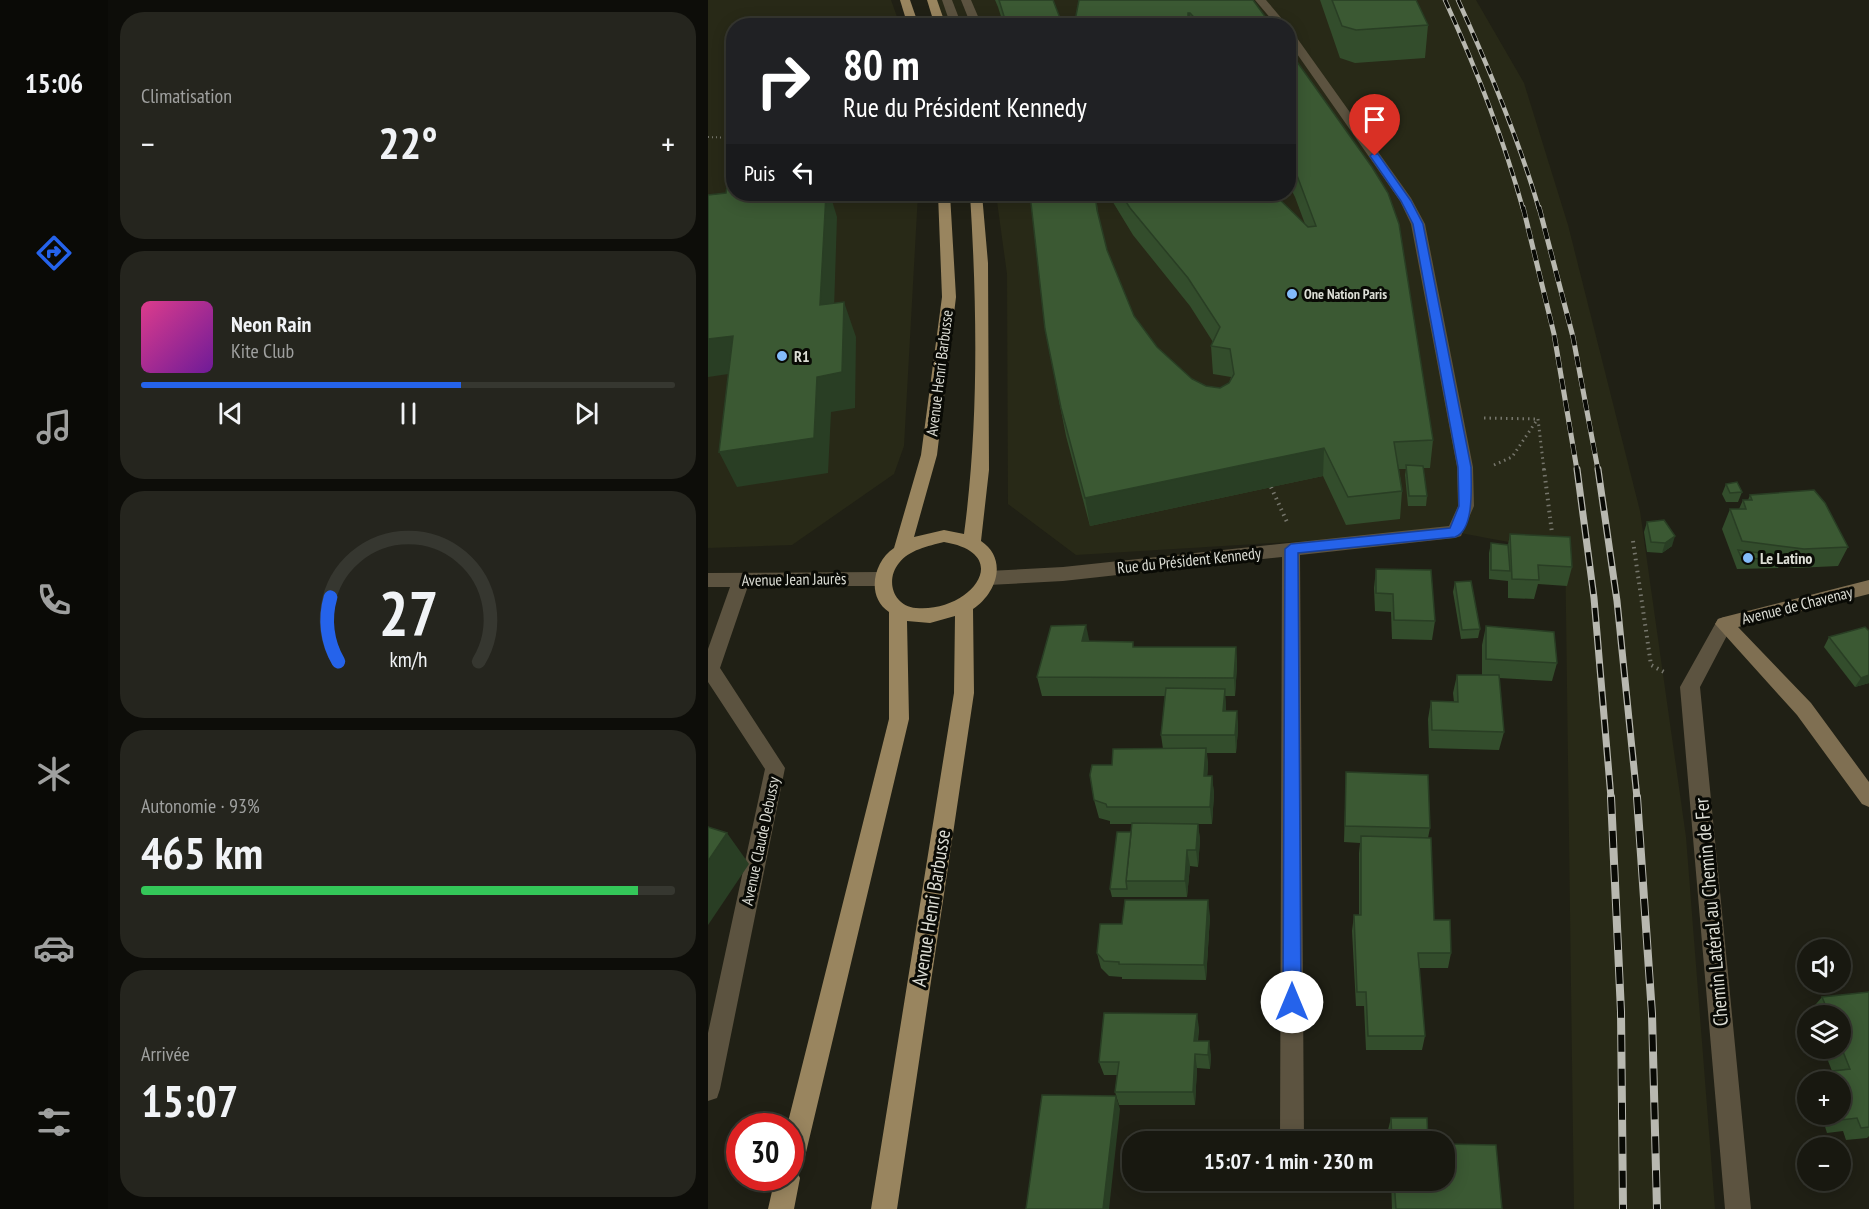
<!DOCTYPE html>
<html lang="fr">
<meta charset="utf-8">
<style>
:root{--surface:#181810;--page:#25251e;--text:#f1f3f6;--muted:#9fa09f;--line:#363730;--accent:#2563eb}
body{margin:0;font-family:"PT Sans Narrow",sans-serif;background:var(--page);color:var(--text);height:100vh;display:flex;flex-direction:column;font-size:22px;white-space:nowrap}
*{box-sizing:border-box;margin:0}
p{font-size:20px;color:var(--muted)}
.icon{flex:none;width:33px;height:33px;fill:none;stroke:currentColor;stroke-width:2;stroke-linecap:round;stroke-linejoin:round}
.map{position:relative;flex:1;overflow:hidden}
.side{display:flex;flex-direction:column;gap:12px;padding:12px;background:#0d0d09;width:600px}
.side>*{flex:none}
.top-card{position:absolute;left:18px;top:18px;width:570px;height:183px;border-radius:24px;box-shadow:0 3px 15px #0003,0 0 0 2px var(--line);background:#202124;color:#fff;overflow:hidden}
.fabs{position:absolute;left:1089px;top:939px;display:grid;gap:12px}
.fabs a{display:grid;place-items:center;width:54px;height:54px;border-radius:50%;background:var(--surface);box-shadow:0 3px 15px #0003,0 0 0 2px var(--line);font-size:30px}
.speed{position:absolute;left:18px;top:1113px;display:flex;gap:12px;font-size:30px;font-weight:700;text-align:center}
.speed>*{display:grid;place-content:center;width:78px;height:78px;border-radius:50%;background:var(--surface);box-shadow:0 3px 15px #0003,0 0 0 2px var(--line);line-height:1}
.speed .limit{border:9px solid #d22;background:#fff;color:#111}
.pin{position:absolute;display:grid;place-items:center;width:51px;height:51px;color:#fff;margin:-62px -26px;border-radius:50% 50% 50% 0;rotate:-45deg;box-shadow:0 0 6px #0007}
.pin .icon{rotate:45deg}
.me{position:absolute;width:66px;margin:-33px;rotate:0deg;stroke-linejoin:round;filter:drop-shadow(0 0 4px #0008)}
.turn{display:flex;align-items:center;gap:21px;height:126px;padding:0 18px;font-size:27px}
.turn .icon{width:78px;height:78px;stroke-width:2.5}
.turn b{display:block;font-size:42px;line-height:51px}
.then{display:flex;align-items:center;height:57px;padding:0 18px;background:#0003;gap:12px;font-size:22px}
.big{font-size:45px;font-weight:600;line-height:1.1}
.side .widget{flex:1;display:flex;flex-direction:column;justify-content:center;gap:9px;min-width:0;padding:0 21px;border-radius:24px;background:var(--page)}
.side .dial{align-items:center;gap:0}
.dial svg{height:156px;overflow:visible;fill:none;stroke:var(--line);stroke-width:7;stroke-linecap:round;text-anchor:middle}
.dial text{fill:var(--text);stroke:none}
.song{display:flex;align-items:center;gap:18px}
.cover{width:72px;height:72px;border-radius:9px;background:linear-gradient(135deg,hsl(330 70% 55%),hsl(280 70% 35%))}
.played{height:6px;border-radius:3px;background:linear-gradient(90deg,var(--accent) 60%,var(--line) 60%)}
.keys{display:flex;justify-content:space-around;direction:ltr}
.heat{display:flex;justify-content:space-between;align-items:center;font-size:33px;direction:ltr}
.charge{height:9px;border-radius:4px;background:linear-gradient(90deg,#34c759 93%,var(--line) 0)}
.trip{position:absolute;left:414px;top:1131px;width:333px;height:60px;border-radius:24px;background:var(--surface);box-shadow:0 3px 15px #0003,0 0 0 2px var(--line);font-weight:600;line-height:60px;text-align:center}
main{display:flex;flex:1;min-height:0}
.tab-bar{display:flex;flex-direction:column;width:108px;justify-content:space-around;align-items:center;background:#0a0a06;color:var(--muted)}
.tab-bar .icon{width:42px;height:42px}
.tab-bar .on{color:var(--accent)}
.tab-bar b{font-size:27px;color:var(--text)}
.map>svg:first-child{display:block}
.built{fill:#282917}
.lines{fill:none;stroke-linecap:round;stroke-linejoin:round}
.path-far2{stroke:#76766c;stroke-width:2;stroke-dasharray:1 3;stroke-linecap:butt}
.path-far1{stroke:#76766c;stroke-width:3;stroke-dasharray:1.5 4;stroke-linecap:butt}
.path{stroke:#76766c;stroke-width:4;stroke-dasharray:1.5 4.5;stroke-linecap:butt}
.lane{fill:#5c5340;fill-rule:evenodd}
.street{fill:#5c5340;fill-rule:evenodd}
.secondary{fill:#7f6f52;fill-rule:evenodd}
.primary{fill:#99855f;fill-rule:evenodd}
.rail-far3-casing{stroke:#b8b8b0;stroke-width:4.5}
.rail-far2-casing{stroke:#b8b8b0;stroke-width:5}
.rail-far1-casing{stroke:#b8b8b0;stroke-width:7}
.rail-casing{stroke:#b8b8b0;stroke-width:8}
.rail-far3{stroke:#090a05;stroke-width:3;stroke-dasharray:9;stroke-linecap:butt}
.rail-far2{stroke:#090a05;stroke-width:4;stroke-dasharray:11;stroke-linecap:butt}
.rail-far1{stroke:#090a05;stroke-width:4.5;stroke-dasharray:14;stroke-linecap:butt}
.rail{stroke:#090a05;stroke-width:6;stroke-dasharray:17;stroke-linecap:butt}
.wall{fill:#334d2c}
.shaded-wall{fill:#293e24}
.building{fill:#3b5933;stroke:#293e24;stroke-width:1.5}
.route{fill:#2563eb;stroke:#184099;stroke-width:1.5}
.poi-dot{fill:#83bcfb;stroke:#090a05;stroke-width:2}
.labels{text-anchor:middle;stroke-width:6;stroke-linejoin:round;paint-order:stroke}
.far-poi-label{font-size:14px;font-weight:bold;fill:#dcddd5;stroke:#090a05;text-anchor:start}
.poi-label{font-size:16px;font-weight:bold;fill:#dcddd5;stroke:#090a05;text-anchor:start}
.street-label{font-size:16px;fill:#dcddd5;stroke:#090a05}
.near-street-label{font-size:20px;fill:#dcddd5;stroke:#090a05}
</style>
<main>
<nav class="tab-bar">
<b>15:06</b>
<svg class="icon on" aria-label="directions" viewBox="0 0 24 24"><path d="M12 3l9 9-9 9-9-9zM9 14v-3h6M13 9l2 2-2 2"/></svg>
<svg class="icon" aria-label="music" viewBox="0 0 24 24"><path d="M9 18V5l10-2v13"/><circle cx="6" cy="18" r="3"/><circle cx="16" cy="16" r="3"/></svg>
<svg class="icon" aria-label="phone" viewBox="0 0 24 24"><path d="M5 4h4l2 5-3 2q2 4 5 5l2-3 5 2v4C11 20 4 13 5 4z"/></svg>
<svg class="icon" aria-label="climate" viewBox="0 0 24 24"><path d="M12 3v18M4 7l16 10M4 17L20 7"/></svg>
<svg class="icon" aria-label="car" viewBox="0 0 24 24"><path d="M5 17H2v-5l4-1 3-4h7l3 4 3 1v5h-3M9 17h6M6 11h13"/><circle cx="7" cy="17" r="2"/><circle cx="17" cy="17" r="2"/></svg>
<svg class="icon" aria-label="filters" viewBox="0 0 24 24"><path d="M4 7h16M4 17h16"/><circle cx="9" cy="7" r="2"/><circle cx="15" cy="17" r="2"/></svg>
</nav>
<section class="side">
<div class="widget"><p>Climatisation</p>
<div class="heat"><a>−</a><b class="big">22°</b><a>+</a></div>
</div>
<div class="widget">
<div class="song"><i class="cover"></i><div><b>Neon Rain</b><p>Kite Club</p></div></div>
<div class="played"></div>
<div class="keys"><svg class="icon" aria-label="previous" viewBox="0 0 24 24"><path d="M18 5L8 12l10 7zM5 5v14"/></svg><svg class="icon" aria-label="pause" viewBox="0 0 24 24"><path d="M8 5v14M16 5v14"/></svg><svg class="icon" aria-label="next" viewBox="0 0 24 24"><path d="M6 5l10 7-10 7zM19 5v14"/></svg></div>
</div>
<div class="widget dial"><svg viewBox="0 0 100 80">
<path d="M14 69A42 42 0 1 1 86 69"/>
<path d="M14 69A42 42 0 0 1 10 36" stroke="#2563eb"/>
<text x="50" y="56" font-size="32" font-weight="700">27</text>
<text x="50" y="72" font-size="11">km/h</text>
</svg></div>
<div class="widget"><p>Autonomie · 93%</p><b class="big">465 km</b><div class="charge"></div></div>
<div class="widget"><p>Arrivée</p><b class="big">15:07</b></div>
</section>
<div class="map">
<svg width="1161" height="1209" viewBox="0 0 1161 1209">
<rect width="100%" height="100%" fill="#202015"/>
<g class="built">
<path d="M0,0H183L192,25L26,26V194H210L196,446L186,474L84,545L0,548Z"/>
<path d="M224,0H768L816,83L860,225L932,511L978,837L1007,1209H866L857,538L806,543L747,532L368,555L300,504L299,274L288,194H580V26L236,25Z"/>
</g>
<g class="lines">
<path class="path-far2" d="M0,137L26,138"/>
<g class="path-far1">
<path d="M776,418L829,419"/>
<path d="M830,419L836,470"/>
<path d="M786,465L804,457L829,420"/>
</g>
<g class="path">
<path d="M836,469L844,533"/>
<path d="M563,487L579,522"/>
<path d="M925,541L943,665L956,672"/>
</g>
<g class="lane">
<path d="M234,0H244L254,26H243Z"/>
<path d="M253,0H263L272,21L268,26H255L261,20Z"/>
</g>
<g class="street">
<path d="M547,0H558L580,26H569Z"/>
<path d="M580,30L584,31L703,198L717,224L765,467L766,506L753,536L747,538L592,555L596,1142H572L574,557L355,581L280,585L274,583L271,578L274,573L280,571L355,567L741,526L750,506L749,467L703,224L692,201L580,41Z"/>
<path d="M173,572L179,574L182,579L179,584L173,586H40L12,668L77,768L12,1089L9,1098L0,1101V1033L57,769L0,682V649L22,587H0V573Z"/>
<path d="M1016,617L1022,619L1025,624L992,687L1043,1209H1017L972,687L1010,619Z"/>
</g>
<path class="secondary" d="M1161,580V594L1030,627L1103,703L1161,782V807L1154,804L1089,715L1007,624L1010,619L1016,617Z"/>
<g class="primary">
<path d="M192,0H202L211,26H200Z"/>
<path d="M219,0H229L238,26H227Z"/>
<path d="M230,194H242L248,297L229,455L206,537L236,530L256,534C271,422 269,306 262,194H274L280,263L281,470L273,541C300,559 289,593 265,609L266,693L189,1209H163L246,693L247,616L222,623L199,621L201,719L95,1165L90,1174L92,1178L86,1209H60L67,1178H82V1126H79L181,719V612C158,597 165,562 186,548L213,455L234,297ZM236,542C308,554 262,613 208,608C185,606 177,580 191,563C201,550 220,546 236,542Z"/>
</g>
<g class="rail-far3-casing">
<g id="rail-far3">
<path d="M737,0C768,68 795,137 815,209"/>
<path d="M750,0C781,68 810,137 831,209"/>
</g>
</g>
<g class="rail-far2-casing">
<g id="rail-far2">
<path d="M815,207L846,334L869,470"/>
<path d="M831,207L865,337L890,470"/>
</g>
</g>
<g class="rail-far1-casing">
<g id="rail-far1">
<path d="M869,469L886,598L903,798"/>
<path d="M890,469L909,601L929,798"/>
</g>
</g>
<g class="rail-casing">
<g id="rail">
<path d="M903,797L913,1012L915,1209"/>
<path d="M929,797L944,1014L949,1209"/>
</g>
</g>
<use href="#rail-far3" class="rail-far3"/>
<use href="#rail-far2" class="rail-far2"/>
<use href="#rail-far1" class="rail-far1"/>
<use href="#rail" class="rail"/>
</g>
<g class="wall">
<path d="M287,0H345L355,26H296L290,7Z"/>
<path d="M545,0L564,26H366Z"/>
<path d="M612,0H708L720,25L717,58L647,63L632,58Z"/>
<path d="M580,49L725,440L722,468H715L719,496L718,506H700L697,475L698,469H691L694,491L692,519L638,525L615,476L382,526L358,436L337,329L388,194L390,213L399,250L426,316L449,347L484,379L498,386L512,388L521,383L523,377L505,374L503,346L505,342L482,306L425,235L400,194H566L597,224L587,197L580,183Z"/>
<path d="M1018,484L1034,492L1030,502H1018L1014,494Z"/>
<path d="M1042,495L1140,547L1130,566L1087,568L1071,566L1070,568L1029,569L1014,529L1022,509H1031L1035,500H1040Z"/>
<path d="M939,522L964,546L954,553L939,552L936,532Z"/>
<path d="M802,534L864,567L859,586L830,584L826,599L800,598V581L781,579V553L783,543L800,545Z"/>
<path d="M668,569L727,621L724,640L684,639L683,612L667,611L666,588Z"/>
<path d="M747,582L772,629L770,638L753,639L745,592Z"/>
<path d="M778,626L849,663L844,681L791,678L796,732L791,750L721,748L720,719L723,701L746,702L745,693L749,675H774V645Z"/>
<path d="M1161,631V683L1147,687L1116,647L1121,637Z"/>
<path d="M381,641L426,647H528L529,665L527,696H517L518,711H529L530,729L528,753H499L500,766L499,776H504L506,794L504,824H490L492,840L490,867L482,866L479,897H404L402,889L423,832L424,824H402V821L391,818L386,800L404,765L455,749L453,735L457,696H334L329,677Z"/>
<path d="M638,772L722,828L720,838L726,920L743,953L740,968H711L717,1036L714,1050H658L656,1006H648L644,931L646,915H651V853L652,843L636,842Z"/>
<path d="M502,916L498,980L414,979V977L401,976L393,968L389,953L414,924Z"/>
<path d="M1161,992V1136L1159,1138L1138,1140L1135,1131L1119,1133L1113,1114H1132V1082H1107L1116,1072L1124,1071L1115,1048H1132V1016H1103L1102,1011L1114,997Z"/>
<path d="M491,1028L490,1041L503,1055L502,1069L489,1068L487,1105H411L407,1092L409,1075H396L391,1062Z"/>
<path d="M683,1118L720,1142H681L680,1130Z"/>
<path d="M683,1180H736L794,1209H684Z"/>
</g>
<g class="shaded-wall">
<path d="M480,13H482L483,26H480Z"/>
<path d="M118,194H122L129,217L125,340L112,305Z"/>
<path d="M136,302L148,337L147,408L123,412L120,473L29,487L11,452L109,377Z"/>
<path d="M25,336L41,371L0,377V339Z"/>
<path d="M616,448L615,476L382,526L377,498Z"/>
<path d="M967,536L964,546L954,553L957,543Z"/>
<path d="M378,625L382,644L374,641Z"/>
<path d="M528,647L529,665L527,696L526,678Z"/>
<path d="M1161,675V683L1147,687L1153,678Z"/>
<path d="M517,689L518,707L516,729L515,711Z"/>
<path d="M529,711L530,729L528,753L527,735Z"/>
<path d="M498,748L500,766L498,793L496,776Z"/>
<path d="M504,776L506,794L504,824L502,807Z"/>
<path d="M490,824L492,840L490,867L488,850Z"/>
<path d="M19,833L41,864L0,925V861Z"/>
<path d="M479,850L482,866L479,897L477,881Z"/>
<path d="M500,900L502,916L498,980L496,965Z"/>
<path d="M489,1014L491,1028L488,1054L486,1041Z"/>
<path d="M501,1041L503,1055L502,1069L500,1055Z"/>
<path d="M487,1054L489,1068L487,1105L485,1092Z"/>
<path d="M408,1096L412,1109L401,1209H395Z"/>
</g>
<g class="building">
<path d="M291,0H345L355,26H299Z"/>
<path d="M371,0H545L564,26H494L482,13H480V26H366Z"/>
<path d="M624,0H708L720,25L648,30L634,26Z"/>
<path d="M580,49L664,167L680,193L691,224L725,440L686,442L694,491L640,497L616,448L377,498L353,408L337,329L322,194H387L389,210L399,250L426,316L449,347L484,379L498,386L512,388L521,383L526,374L522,349L503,346L512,327L480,278L422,208L413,194H566L600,227L608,226L587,170L580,156Z"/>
<path d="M19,187H26V194H118L112,305L136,302L134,372L109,377L106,438L11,452L25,336L0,339V195L18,193Z"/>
<path d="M698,465L715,466L719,496H701Z"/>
<path d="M1029,482L1034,492L1022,493L1018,484Z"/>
<path d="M1106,490L1117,503L1140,547L1096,549L1034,541L1022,509H1038L1035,500H1044L1042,495Z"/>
<path d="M956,520L967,536L957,543L943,542L939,522Z"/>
<path d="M802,534L862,537L864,567L830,565L831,580L804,579Z"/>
<path d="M783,543L800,545L802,571L783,570Z"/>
<path d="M1030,550L1074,556V558L1034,559Z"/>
<path d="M668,569L723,570L727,621L686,620L685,594L668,593Z"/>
<path d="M763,581L772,629L754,630L747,582Z"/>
<path d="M378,625L374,641L425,642V647H528L526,678L329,677L343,626Z"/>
<path d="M778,626L846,632L849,663L778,659Z"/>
<path d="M1157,627L1161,631V675L1153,678L1121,637Z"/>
<path d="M749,675H791L796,732L724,730L723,701L750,702Z"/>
<path d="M458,688L517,689L515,711H529L527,735H453Z"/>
<path d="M498,748L496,776H504L502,807H399L398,804L386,800L382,775L384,765H404L405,749Z"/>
<path d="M638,772L720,775L722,828L637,826Z"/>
<path d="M424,823L490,824L488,850H479L477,881H418Z"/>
<path d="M0,827L19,833L0,861Z"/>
<path d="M409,832H423L418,881L419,889H402Z"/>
<path d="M653,836L723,838L726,920H742L743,953H710L717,1036H660L658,992H649L646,915H653Z"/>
<path d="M417,900H500L496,965L411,964V962L396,961L389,953L392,924H414Z"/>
<path d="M1161,992V1127L1153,1128L1149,1118L1133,1120L1131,1114H1132V1082H1120L1116,1072L1142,1069L1132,1044V1016H1122L1114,997Z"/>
<path d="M396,1013L489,1014L486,1041H501L500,1055L487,1054L485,1092H407L411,1062H391Z"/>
<path d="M334,1095L408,1096L395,1209H318Z"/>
<path d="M683,1118H719L720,1142H684Z"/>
<path d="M736,1144L788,1145L794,1209H688L686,1180H736Z"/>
</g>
<path class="route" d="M664,154H670L703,201L715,224L763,467C763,484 767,530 747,537L590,553L593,1002L590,1008L584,1010L578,1008L575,1002L577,549L583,544L742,528L751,506L750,467L705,224L693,201L662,156Z"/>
<g class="poi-dot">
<circle cx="584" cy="294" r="6"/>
<circle cx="74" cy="356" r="6"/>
<circle cx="1040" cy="558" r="6"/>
</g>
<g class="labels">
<g class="far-poi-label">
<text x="596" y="299">One Nation Paris</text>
</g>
<g class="poi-label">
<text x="86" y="362">R1</text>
<text x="1052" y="564">Le Latino</text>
</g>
<g class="street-label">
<text transform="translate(231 373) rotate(-83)" y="6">Avenue Henri Barbusse</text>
<text transform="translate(481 560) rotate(-6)" y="6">Rue du Président Kennedy</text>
<text transform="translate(86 579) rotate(-1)" y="6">Avenue Jean Jaurès</text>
<text transform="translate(1089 605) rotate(-14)" y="6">Avenue de Chavenay</text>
<text transform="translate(52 841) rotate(-78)" y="6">Avenue Claude Debussy</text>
</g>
<g class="near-street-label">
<text transform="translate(223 908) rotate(-81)" y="7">Avenue Henri Barbusse</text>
<text transform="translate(1003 912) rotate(-95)" y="7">Chemin Latéral au Chemin de Fer</text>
</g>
</g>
</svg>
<div class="fabs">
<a><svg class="icon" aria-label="sound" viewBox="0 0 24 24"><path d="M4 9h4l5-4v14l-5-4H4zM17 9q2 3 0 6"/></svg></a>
<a><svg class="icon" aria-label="layers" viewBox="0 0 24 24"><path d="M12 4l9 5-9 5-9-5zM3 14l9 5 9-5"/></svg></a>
<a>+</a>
<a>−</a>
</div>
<div class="speed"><div class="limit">30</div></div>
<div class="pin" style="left:667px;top:156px;background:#d93025"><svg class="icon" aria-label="arrive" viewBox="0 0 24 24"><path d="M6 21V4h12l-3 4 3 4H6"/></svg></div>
<svg class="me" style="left:584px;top:1002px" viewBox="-20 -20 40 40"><circle r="19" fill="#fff"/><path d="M0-13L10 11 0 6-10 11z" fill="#2563eb"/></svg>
<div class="trip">15:07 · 1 min · 230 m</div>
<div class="top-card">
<div class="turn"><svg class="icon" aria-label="right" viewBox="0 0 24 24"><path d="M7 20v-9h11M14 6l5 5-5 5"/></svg><div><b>80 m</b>Rue du Président Kennedy</div></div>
<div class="then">Puis<svg class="icon" aria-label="left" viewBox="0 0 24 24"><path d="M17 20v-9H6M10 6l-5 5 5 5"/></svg></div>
</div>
</div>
</main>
